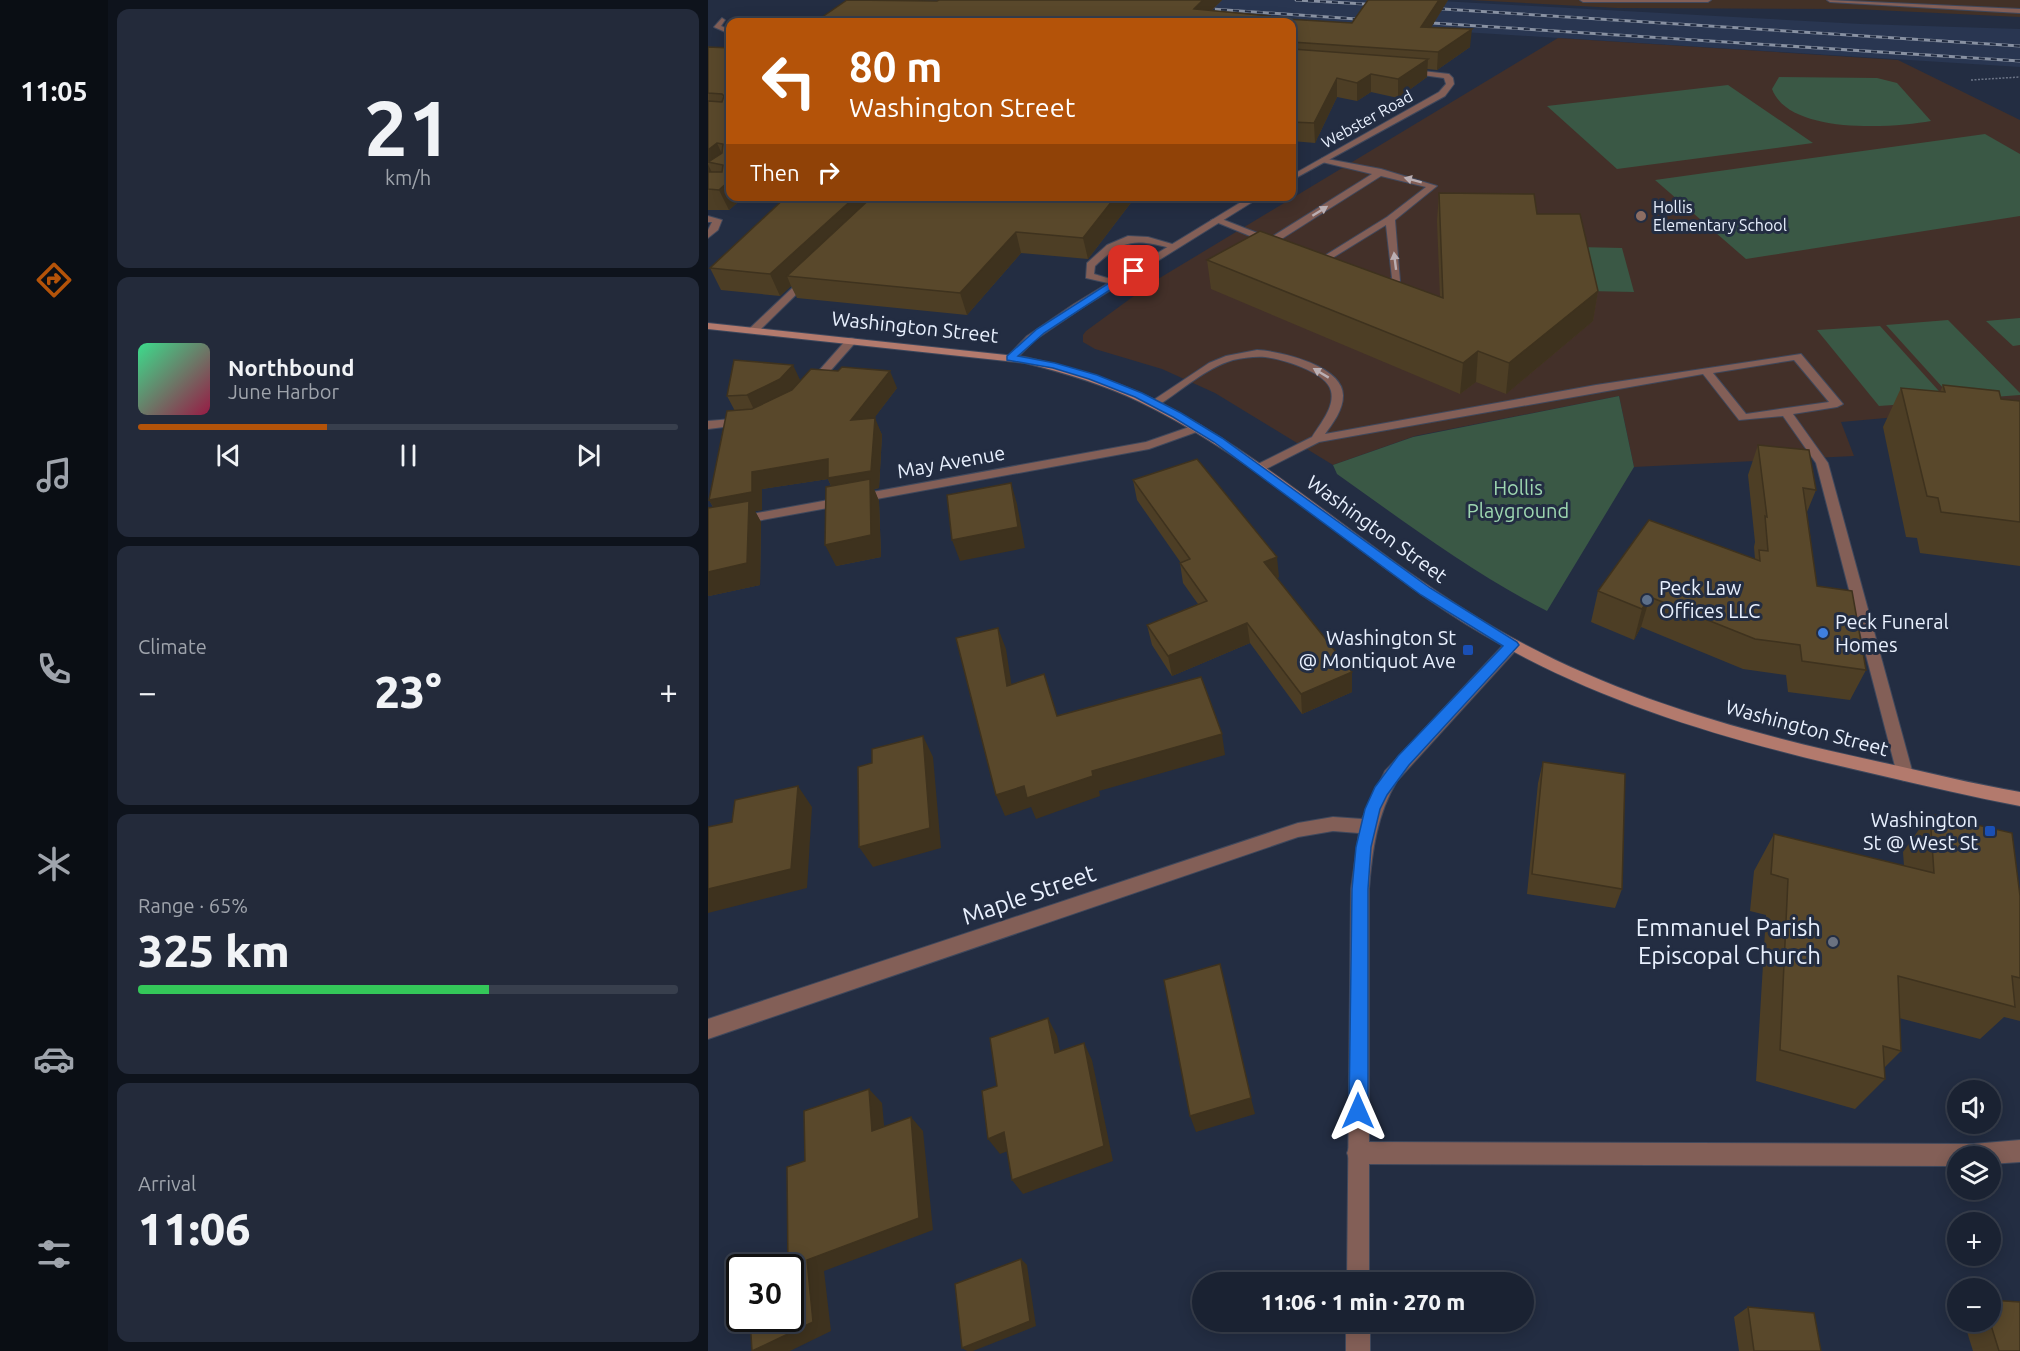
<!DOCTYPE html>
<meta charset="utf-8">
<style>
:root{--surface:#1a2232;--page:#232a3a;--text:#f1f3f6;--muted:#9fa4ac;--line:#383f4d;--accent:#b45309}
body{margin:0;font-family:Ubuntu,sans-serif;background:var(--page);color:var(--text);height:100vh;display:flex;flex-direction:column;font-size:22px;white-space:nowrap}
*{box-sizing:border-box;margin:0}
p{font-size:20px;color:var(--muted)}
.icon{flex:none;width:33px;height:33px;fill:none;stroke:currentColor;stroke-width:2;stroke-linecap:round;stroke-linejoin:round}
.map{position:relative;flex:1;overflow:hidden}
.details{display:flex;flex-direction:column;gap:9px;padding:9px;background:#0e131c;width:600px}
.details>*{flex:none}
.banner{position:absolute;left:18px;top:18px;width:570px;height:183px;border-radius:12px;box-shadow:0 3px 15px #0003,0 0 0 2px var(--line);background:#b45309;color:#fff;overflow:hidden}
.controls{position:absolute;left:1239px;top:1080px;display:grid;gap:12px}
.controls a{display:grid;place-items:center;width:54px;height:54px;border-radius:50%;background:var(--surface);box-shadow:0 3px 15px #0003,0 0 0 2px var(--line);font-size:30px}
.speed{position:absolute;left:18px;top:1254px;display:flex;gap:12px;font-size:30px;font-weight:700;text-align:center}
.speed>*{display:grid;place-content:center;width:78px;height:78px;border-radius:50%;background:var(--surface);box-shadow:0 3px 15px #0003,0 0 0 2px var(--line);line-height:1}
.speed .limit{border:3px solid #111;border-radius:9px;background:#fff;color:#111}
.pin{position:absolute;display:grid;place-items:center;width:51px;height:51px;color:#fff;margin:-26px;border-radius:12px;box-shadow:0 3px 9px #0006}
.me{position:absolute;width:66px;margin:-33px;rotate:0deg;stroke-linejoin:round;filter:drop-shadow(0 0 4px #0008)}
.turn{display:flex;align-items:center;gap:21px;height:126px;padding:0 24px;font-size:27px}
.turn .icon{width:78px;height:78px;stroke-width:2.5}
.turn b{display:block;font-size:42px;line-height:51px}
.then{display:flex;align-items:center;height:57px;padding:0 24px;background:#0003;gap:12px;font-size:22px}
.big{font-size:45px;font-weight:800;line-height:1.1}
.details .card{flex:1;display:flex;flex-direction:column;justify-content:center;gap:9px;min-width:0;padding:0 21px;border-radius:12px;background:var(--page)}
.details .dial{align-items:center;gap:0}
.dial b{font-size:78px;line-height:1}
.song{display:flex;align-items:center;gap:18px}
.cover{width:72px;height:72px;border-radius:9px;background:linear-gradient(135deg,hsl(150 70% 55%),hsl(340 70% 35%))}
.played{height:6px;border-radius:3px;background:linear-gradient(90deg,var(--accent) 35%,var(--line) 35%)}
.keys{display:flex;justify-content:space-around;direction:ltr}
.heat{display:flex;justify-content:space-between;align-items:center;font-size:33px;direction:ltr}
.charge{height:9px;border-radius:4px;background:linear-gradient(90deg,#34c759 65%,var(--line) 0)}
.trip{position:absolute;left:484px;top:1272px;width:342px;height:60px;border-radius:30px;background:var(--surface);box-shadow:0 3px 15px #0003,0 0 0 2px var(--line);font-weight:800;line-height:60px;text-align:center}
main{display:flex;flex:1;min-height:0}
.dock{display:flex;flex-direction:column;width:108px;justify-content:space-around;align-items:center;background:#0a0e14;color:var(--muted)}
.dock .icon{width:42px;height:42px}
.dock .selected{color:var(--accent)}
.dock b{font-size:27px;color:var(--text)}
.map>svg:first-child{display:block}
.commercial{fill:#423127}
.built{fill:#293651}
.education{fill:#433029}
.green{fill:#3a5845}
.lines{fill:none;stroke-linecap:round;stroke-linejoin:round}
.lane-casing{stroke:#3f485c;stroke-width:2}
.street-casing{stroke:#3f485c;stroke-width:2}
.secondary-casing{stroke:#3f485c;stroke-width:2}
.path{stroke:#6b7486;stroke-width:1.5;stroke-dasharray:2 1.5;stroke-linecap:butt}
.lane{fill:#835f57;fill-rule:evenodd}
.street{fill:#835f57;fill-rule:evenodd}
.secondary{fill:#b37a6d;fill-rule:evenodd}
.rail-casing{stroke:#8891a2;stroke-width:3}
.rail{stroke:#232d42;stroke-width:2;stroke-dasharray:6;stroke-linecap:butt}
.wall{fill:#4d3e25}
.shaded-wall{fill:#3e321e}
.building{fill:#59482b;stroke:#3e321e;stroke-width:1.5}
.oneway{fill:#bbafb3}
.route{fill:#1a73e8;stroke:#114b97;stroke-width:1.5}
.education-dot{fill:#8d6e63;stroke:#232d42;stroke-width:2}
.service-dot{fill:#5c6f8a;stroke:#232d42;stroke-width:2}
.shop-dot{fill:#3f7fe0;stroke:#232d42;stroke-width:2}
.transit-dot{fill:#1a4fb4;stroke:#232d42;stroke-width:2}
.worship-dot{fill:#6b7280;stroke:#232d42;stroke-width:2}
.labels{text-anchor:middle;stroke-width:6;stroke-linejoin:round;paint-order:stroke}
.far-street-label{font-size:16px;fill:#e8f0fe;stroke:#232d42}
.far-poi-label{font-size:16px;fill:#e8f0fe;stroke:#232d42;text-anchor:start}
.street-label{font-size:20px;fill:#e8f0fe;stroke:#232d42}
.park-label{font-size:20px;fill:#9dd6b0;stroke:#232d42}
.poi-label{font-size:20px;fill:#e8f0fe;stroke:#232d42;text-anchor:start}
.near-street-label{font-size:24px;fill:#e8f0fe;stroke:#232d42}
.near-poi-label{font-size:24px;fill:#e8f0fe;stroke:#232d42;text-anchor:end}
</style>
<main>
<nav class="dock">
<b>11:05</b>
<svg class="icon selected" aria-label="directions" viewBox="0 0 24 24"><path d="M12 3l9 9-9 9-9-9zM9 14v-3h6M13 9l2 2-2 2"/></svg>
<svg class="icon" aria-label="music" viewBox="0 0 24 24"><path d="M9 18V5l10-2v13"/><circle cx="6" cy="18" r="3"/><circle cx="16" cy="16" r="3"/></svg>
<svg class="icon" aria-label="phone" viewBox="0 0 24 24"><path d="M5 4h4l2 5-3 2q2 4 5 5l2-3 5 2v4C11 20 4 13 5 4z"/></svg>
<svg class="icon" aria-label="climate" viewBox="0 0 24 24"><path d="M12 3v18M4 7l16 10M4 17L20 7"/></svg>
<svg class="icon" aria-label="car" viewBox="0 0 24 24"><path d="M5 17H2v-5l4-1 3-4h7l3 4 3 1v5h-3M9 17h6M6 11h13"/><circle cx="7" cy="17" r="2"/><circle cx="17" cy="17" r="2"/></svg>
<svg class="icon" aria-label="filters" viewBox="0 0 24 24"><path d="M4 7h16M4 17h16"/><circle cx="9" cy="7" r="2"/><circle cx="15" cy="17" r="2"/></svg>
</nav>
<section class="details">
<div class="card dial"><b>21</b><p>km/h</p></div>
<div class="card">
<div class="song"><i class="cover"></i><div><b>Northbound</b><p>June Harbor</p></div></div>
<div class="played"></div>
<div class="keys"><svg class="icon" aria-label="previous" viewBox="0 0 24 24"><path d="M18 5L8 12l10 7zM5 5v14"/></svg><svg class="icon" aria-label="pause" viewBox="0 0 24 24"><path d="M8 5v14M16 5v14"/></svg><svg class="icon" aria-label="next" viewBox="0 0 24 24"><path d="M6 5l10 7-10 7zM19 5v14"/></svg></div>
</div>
<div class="card"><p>Climate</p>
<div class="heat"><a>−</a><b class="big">23°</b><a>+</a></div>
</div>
<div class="card"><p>Range · 65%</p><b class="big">325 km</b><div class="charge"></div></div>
<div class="card"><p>Arrival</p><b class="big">11:06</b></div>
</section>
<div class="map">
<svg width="1312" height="1351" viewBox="0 0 1312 1351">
<rect width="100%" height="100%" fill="#232d42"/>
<path class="commercial" d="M762,0H1312V17L1147,9L909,8Z"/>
<path class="built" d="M202,0H715L1153,24L1312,29V67L438,12Z"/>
<path class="education" d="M850,38L1190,60L1312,120V406L1133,422L1146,456L926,467L911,396L707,436L625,465L507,393L454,369L387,349L375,342V335L378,331L445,282Z"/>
<g class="green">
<path d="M1071,77L1169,78L1189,83L1223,121C1185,128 1081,135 1064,89Z"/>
<path d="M1020,85L1105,143L909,169L839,106Z"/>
<path d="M1277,134L1312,154V216L1038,259L947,180Z"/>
<path d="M870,247L914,248L926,292L880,291Z"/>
<path d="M1312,318V345L1305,346L1278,321Z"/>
<path d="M1240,320L1312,393V395L1246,400L1178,325Z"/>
<path d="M1172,326L1240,401L1171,406L1109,330Z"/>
<path d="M911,396L926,467L839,611C764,573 697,522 629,474L625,465L705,437Z"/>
</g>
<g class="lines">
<g class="lane-casing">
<g id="lane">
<path d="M872,0H1003L1000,2H875Z"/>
<path d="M1119,0L1312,9V13L1122,2Z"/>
<path d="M14,18L17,20L13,26L22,30V34L6,27Z"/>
<path d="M614,158L673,169L729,186L687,220L692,281L668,291L663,288L684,278L678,225L613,265L605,263L679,217L718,187L673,176L564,245L503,220L511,218L562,238L664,174L614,162Z"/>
<path d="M0,216L14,220L10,230L0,238V230L4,222H0Z"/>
<path d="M420,236L440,237L471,246L466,249C428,239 416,238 387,266L386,274L409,281V285L378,278L379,263L399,245Z"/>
<path d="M98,275L106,277L49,333H41V329Z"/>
<path d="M143,338L147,339V343L108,387H100V383L139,339Z"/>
<path d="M549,350C572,351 636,366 635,396C635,410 625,423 617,434L888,385L1093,354L1135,404L1129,407L1085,414L1120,463L1205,774L1203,779L1197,781L1191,779L1189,774L1108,463L1075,416L1031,420L995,374L611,442L550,473L544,469L546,466L604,437C612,424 627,407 623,391C619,372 574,359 557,357C547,356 535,358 525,360C498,368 474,390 451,405H443L441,403L501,363L518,356ZM1086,360L1121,402L1038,414L1005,373Z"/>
<path d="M36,418L42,422L40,424L0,429V421Z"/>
<path d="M1312,1140V1162L1282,1164V1156H1250V1166L650,1164L642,1161L639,1153L642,1145L650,1142L1265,1144Z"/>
</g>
</g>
<g class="street-casing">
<g id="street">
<path d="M697,69L741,74L745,78L746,84L737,96L584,180V175L731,92L738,84L736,78L700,73Z"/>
<path d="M543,196H554L374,308L327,340L307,360L303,361L298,358L319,336L366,304Z"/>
<path d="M490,424L494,426V430L441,449L0,530V522L438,442Z"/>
<path d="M804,640L809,641L811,645L809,649L689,781C669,814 664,851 661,889V1282H639L643,889L651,833L625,831L590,837L0,1039V1019L590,823L625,817L654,819L677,771L799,641Z"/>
<rect x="638" y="1322" width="24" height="29"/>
</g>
</g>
<g class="secondary-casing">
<path id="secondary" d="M0,323L317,357C360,367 402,378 443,398C567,460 667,559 787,628C906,697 1038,733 1172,762C1218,772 1265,784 1312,792V806C1265,797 1218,786 1171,775C1034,744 898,707 776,635C657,565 557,462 432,402C395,384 357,373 317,363L0,329Z"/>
</g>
<path class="path" d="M1263,80L1312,77"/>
<use href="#lane" class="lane"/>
<use href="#street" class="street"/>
<use href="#secondary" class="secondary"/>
<g class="rail-casing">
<g id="rail">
<path d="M588,0L674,5"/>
<path d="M489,8L663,20"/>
<path d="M719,8L1312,46"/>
<path d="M708,22L1312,61"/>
</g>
</g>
<use href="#rail" class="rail"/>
</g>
<g class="wall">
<path d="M231,0H514L503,11L562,16V18L644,23L660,0H740L723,27L762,47L729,70L719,69V77L690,98L663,92L649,101L629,97L607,143L584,141V22L229,1Z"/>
<path d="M0,47L22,48V196H37L21,210H0Z"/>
<path d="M731,193L829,214L890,291L885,321L798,394L768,382L752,394L503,289L499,260L732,297L729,221Z"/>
<path d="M74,196L165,197L428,196L380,259L313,253L259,315L89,298L83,286L72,296L13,290L2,268L76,199Z"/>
<path d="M92,381L189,388L166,418L174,435L171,488L166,489L171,501L173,557L128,566L123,486L120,479L54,489V510L47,511L53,522L52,585L1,596L0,595V508L5,507L1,500L27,411L19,396Z"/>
<path d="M1235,385L1293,399L1312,401V566L1212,553L1209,538L1198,537L1175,427L1193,388L1232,392Z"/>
<path d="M1050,445L1108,490L1099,512L1109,586L1158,670L1142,700L1080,692L1078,675L1035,669L933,627L926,640L883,622L890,591L1047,559L1046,547L1047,542L1040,475Z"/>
<path d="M425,480L571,577L569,578L644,692L594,714L542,643L464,676L444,645L439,625L490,604L475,583L472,563H473L429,500Z"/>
<path d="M835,762L914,889L907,908L819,894L830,783Z"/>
<path d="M1222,814L1312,896V1021L1296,1017L1272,1039L1191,1018L1193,1051L1176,1068L1177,1079L1147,1109L1048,1081L1058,915L1042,911L1046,871L1066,834L1196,866L1195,852Z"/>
<path d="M1040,1307L1113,1351H1031L1026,1317Z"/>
<path d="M1256,1322H1282L1312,1351H1265Z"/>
</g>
<g class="shaded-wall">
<path d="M495,0H514L491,22L486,9Z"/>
<path d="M731,0H740L713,44V27Z"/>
<path d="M764,29L762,47L729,70L730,52Z"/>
<path d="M720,59L719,77L690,98V79Z"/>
<path d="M663,74V92L649,101V83Z"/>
<path d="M629,78V97L607,143L606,123Z"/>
<path d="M9,143L18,163H0V150Z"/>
<path d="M0,164L4,173L0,176Z"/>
<path d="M22,180V196H37L21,210L11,190Z"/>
<path d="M148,196H164L168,206L79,276L83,286L72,296L62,274Z"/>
<path d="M408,196H428L380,259L375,238Z"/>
<path d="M308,232L313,253L259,315L252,293Z"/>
<path d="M890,291L885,321L798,394L801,363Z"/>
<path d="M770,351L768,382L752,394L755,363Z"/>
<path d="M85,365L95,386L49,416L39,395Z"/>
<path d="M182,371L189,388L151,438L143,420Z"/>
<path d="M167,418L174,435L171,488L166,489L171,501L173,557L128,566L117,545L128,496L120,479L54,489V510L47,511L53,522L52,585L1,596L0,595V572L12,518L1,500L44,472Z"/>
<path d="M303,483L309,504L317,548L252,561L244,540Z"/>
<path d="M569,557L571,577L558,583L556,562Z"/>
<path d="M942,597L933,627L926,640L934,609Z"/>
<path d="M539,623L542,643L464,676L460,656Z"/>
<path d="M290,628L298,649L307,707L299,686Z"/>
<path d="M644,672V692L594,714L593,694Z"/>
<path d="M514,734L517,755L391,791L392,796L328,819L323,807L297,816L288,795L316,786L384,771Z"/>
<path d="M215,736L225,757L233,848L165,867L151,847Z"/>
<path d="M90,786L104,807L99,888L0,913V889Z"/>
<path d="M340,1018L349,1036L356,1070L347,1053Z"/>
<path d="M376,1043L384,1060L405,1161L315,1194L304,1180Z"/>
<path d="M161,1089L174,1103L178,1145L164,1131Z"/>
<path d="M543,1098L547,1114L488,1132L482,1116Z"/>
<path d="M203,1117L215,1131L225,1230L116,1271L123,1331L82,1351H45L99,1260Z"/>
<path d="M296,1132L308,1148L292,1154L280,1139Z"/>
<path d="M313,1259L319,1265L328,1326L265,1351H259L254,1348Z"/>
</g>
<g class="building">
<path d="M139,0L229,1L231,0H495L486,9L562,16L561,18L644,23L660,0H731L713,27L764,29L730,52L584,42V22H107Z"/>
<path d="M0,47L22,48V180L11,190L0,189V172H14L15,165L0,162L14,153L15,144L9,143L0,150V101L14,102L16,96L14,94L0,93Z"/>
<path d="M584,49L720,59L690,79L663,74L649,83L629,78L606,123L584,122Z"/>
<path d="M731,193L826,194L829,214H872L890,291L801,363L770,351L755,363L499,260L552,231L735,298Z"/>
<path d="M79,196H148L62,274L2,268Z"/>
<path d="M165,196H408L375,238L308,232L252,293L79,276Z"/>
<path d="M26,360L85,365L72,379L39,395L19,396Z"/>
<path d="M134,367L182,371L143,420L167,418L163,471L120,478V459L44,472V492L1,500L19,411L44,409L84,390L103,369L130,371Z"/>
<path d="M1235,385L1291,391L1293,399L1312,401V522L1233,512L1230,498L1219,496L1193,388L1237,392Z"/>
<path d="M1050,445L1101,450L1108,490L1095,488L1109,586L1144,591L1158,670L1094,661L1092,645L1047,639L942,597L934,609L890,591L941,520L1052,561L1051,550L1060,551L1057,516L1059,517Z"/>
<path d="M489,459L569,557L556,562L644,672L593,694L539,623L460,656L439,625L499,601L472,563L482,559L425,480Z"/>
<path d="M162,479L163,535L117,545L118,487Z"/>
<path d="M303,483L310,527L244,540L239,495Z"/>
<path d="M41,501L39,563L0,572V508Z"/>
<path d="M290,628L299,686L336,674L349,716L493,677L514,734L384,771L385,776L319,798L316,786L288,795L248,638Z"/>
<path d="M215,736L222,828L151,847L150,767L164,763V749Z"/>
<path d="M835,762L917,774L914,889L824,874Z"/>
<path d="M90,786L83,869L0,889V827L24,822L27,800Z"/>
<path d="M1222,814L1304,833L1312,896V978L1304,976L1307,1007L1190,976L1193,1051L1175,1046L1177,1079L1072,1050L1080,879L1063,874L1066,834L1226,873Z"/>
<path d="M512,964L543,1098L482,1116L456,980Z"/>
<path d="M340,1018L347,1053L376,1043L396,1146L304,1180L296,1132L280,1139L274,1091L289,1086L282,1038Z"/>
<path d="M161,1089L164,1131L203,1117L211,1218L99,1260L105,1322L44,1351L42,1318H82V1268H81L88,1264L80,1267L79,1167L97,1161L96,1111Z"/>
<path d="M313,1259L322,1321L254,1348L247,1284Z"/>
<path d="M1282,1300L1312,1302V1351H1291L1282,1322Z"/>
<path d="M1040,1307L1106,1313L1113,1351H1046Z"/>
</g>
<defs><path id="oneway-solid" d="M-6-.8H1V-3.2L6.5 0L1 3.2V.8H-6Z" transform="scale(1.5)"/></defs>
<g class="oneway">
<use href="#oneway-solid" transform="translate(705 180) rotate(-165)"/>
<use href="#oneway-solid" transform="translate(612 211) rotate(-32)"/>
<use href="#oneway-solid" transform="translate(687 261) rotate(-97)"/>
<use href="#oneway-solid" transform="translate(613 373) rotate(-149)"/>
</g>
<path class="route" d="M423,269L431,271L336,333L310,356L347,363L389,375L434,393L473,413L514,438L722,588L809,642L811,645L701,765L679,795L672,809L663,847L660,889V1111L657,1117L650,1120L644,1117L641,1111L644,889L648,847L657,809L667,787L690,756L795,646L713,595L506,442L465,417L427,397L381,379L345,368L299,360V356L329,329Z"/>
<circle class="education-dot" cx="933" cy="216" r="6"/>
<circle class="service-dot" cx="939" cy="600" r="6"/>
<circle class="shop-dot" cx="1115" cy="633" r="6"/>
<g class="transit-dot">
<rect x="754" y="644" width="12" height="12" rx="3"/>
<rect x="1276" y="825" width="12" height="12" rx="3"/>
</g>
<circle class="worship-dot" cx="1125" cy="942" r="6"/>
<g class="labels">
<g class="far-street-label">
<text transform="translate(659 119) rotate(-29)" y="6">Webster Road</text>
</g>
<g class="far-poi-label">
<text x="945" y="213">Hollis<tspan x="945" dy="18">Elementary School</tspan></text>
</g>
<g class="street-label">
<text transform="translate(207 327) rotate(6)" y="7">Washington Street</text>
<text transform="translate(243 462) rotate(-10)" y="7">May Avenue</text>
<text transform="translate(669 529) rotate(36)" y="7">Washington Street</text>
<text transform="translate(1099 728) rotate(15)" y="7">Washington Street</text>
</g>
<g class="park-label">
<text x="810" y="495">Hollis<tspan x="810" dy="23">Playground</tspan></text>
</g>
<g class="poi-label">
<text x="951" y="595">Peck Law<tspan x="951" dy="23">Offices LLC</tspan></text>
<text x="1127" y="629">Peck Funeral<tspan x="1127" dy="23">Homes</tspan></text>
<text x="748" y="645" text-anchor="end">Washington St<tspan x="748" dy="23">@ Montiquot Ave</tspan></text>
<text x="1270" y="827" text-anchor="end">Washington<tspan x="1270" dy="23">St @ West St</tspan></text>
</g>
<g class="near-street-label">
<text transform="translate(321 895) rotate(-19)" y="8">Maple Street</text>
</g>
<g class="near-poi-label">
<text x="1113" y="936">Emmanuel Parish<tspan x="1113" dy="28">Episcopal Church</tspan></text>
</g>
</g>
</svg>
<div class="controls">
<a><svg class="icon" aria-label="sound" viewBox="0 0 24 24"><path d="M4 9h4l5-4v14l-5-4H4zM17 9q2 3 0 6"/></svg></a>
<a><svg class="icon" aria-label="layers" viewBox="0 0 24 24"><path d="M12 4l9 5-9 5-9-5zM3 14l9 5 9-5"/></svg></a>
<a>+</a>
<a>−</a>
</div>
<div class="speed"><div class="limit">30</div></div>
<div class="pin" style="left:426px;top:271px;background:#d93025"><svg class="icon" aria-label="arrive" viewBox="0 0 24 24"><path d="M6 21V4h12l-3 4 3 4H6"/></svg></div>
<svg class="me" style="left:650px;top:1111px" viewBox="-20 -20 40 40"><path d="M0-17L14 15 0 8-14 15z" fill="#1a73e8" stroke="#fff" stroke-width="4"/></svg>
<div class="trip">11:06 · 1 min · 270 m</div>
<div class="banner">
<div class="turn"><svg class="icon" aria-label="left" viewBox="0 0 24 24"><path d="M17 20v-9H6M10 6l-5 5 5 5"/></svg><div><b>80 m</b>Washington Street</div></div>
<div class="then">Then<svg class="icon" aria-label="right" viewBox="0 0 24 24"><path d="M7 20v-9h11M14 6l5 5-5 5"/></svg></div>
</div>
</div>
</main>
